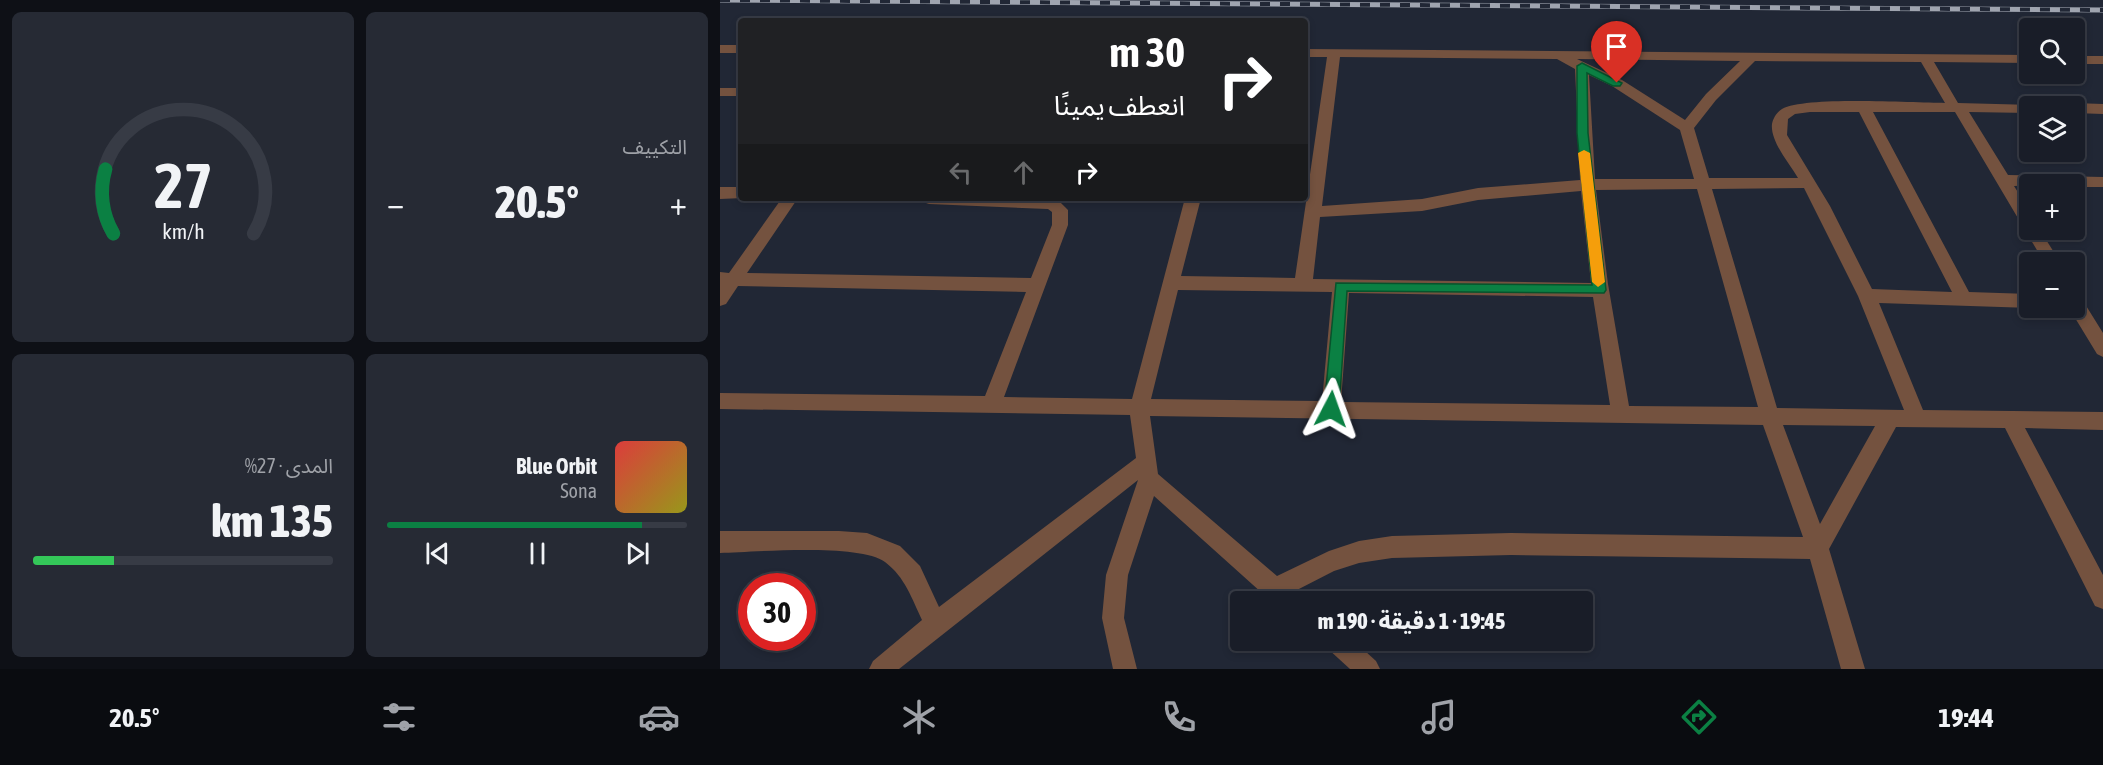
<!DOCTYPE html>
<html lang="ar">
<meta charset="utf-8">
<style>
:root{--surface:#191d28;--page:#262a34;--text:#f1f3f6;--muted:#9fa2a8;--line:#373b45;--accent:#0b8043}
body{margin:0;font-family:"Asap Condensed","Noto Sans Arabic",sans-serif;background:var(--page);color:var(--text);direction:rtl;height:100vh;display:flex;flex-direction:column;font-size:22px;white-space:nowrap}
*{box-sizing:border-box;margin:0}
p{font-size:20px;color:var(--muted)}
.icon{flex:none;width:33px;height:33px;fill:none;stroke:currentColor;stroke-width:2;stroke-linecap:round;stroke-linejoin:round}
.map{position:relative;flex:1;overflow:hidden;direction:ltr}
.drawer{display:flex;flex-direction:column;gap:12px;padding:12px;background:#0e1016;width:720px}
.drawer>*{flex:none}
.hud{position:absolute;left:18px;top:18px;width:570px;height:183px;border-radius:6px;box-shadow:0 3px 9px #0003,0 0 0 2px var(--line);direction:rtl;background:#202124;color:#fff;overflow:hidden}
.buttons{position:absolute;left:1299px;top:18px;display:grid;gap:12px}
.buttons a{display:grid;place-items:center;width:66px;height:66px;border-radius:6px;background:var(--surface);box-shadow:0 3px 9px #0003,0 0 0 2px var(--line);font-size:30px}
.speed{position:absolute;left:18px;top:573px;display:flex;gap:12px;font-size:30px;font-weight:700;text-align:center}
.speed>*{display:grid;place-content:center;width:78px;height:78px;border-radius:50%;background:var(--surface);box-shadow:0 3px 9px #0003,0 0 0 2px var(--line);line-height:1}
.speed .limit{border:9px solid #d22;background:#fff;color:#111}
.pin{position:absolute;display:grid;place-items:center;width:51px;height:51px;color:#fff;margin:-62px -26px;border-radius:50% 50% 50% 0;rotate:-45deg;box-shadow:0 0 6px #0007}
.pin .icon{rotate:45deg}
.me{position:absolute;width:66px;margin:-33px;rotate:4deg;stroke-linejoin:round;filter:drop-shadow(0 0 4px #0008)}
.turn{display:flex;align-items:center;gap:21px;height:126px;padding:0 24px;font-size:27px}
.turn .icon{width:78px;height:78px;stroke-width:2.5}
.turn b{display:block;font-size:42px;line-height:51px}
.lanes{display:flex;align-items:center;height:57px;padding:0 24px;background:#0003;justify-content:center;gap:30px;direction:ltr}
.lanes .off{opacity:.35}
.big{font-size:45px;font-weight:800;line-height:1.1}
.drawer .card{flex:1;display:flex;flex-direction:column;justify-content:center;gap:9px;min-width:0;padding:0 21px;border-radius:9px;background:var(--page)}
.drawer .dial{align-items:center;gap:0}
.dial svg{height:156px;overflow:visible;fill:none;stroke:var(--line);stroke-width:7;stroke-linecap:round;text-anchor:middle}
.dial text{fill:var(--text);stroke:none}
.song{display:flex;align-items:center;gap:18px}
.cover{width:72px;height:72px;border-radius:9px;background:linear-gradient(135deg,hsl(0 70% 55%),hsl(60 70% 35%))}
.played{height:6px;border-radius:3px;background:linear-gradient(90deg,var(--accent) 85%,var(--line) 85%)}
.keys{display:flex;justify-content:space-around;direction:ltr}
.heat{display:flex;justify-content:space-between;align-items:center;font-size:33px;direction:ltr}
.charge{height:9px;border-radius:4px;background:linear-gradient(90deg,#34c759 27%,var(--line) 0)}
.drawer .tiles{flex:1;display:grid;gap:12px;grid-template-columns:repeat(2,1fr)}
.trip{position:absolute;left:510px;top:591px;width:363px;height:60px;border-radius:6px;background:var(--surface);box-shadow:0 3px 9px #0003,0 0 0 2px var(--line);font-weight:800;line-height:60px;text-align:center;direction:rtl}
.menu{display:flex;height:96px;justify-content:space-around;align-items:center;background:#0a0c10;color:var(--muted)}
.menu .icon{width:42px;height:42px}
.menu .on{color:var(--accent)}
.menu b{font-size:27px;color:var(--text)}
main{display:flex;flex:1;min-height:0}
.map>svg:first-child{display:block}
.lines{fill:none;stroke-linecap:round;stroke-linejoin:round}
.minor{fill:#74523f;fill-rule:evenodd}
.rail-casing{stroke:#9fa4af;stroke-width:5}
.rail{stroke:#212735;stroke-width:4;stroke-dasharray:10;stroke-linecap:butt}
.route{fill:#0b8043;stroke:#07532c;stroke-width:1.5}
.slow{fill:#f59e0b}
</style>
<main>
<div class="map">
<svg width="1383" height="669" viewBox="0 0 1383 669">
<rect width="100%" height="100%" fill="#212735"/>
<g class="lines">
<g class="minor">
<rect x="0" y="45" width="21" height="8"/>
<path d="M585,49L1310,55V63L1214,62L1238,103L1315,105L1316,106H1310V113L1249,112L1288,175L1383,177V187H1354V184L1294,186L1310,211V230H1320L1340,262H1324L1235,112H1153L1249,292L1310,294L1311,308L1159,303L1203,410L1383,412V430L1305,428L1383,575V609L1375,606L1285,428L1176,427L1109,549L1145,669H1121L1090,559L791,555L672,558L639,563L614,571L575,591L581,602H552L434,496L408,575L404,618L417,669H393L382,618L386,575L418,480L179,669H149L153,661L202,620C192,599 185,577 165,562C139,543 35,552 0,553V531H119L147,533L180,546L200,566L219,607L416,458L410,415L0,409V393L265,396L306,292L18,286L6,304L0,306V272L9,273L62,198H78L27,273L311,278L332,225V212L328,209L209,204L203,202L201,198H330L338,200L348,210V225L284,397L412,399L465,198H481L461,276L575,278L607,57H585ZM620,57L837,59L855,69L860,180L758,188L702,199L602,206ZM857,59L1020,61L986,94L965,120L902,80ZM1035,61L1201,62L1225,103C1192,103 1086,96 1062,109C1057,112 1053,118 1052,124C1050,141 1069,163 1078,178H989L974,128L996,100ZM869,75L892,86L960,130L974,179H875ZM1090,112H1139L1232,292L1152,289L1110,206L1067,135L1068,119L1075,114ZM1084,188L1138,296L1184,410L1057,408L992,189ZM977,189L1038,407L909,406L888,284L876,190ZM861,191L871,283L593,279L600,217L702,211L758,200ZM458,290L612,292L602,401L431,399ZM629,293L873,297L890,405L621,402ZM430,416L1043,425L1083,537L791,533L672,536L639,541L609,551L557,576L438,474ZM1063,425L1155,426L1100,524Z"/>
<rect x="1354" y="56" width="29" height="8"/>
<rect x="0" y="88" width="21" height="8"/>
<path d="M1354,103L1383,104V114L1354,113V106H1348Z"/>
<path d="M0,187H21V198H23L0,199Z"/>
<path d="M1354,294L1360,296L1383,333V357L1377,354L1349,308H1354Z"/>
<path d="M604,640H633L656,661L660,669H630L607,648Z"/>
</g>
<g class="rail-casing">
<path id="rail" d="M0,0L1383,10"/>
</g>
<use href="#rail" class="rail"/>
</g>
<path class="route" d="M862,63L902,83L900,86H893L867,73L868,133L886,290L884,293L627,291L619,409L616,414L611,416L606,414L604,409L616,283L872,285L857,133V66Z"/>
<path class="slow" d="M864,150L870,153L885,282L878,287L872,282L858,153Z"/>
</svg>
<div class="buttons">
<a><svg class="icon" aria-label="search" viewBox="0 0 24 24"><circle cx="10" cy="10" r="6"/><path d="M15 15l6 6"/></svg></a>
<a><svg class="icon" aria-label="layers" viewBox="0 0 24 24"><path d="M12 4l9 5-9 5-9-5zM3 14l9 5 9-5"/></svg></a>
<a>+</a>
<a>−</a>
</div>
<div class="speed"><div class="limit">30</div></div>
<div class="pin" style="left:897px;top:83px;background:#d93025"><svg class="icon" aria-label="arrive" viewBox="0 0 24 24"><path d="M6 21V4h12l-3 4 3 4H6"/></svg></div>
<svg class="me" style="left:611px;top:409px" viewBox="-20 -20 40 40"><path d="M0-17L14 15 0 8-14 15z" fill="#0b8043" stroke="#fff" stroke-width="4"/></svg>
<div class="trip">19:45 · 1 دقيقة · 190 m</div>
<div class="hud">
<div class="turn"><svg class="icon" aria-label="right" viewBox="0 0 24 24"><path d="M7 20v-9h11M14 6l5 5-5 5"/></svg><div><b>30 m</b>انعطف يمينًا</div></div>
<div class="lanes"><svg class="icon off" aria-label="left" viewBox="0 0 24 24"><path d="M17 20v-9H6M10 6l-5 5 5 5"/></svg><svg class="icon off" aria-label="ahead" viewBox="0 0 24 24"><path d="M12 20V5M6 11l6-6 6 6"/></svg><svg class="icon" aria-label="right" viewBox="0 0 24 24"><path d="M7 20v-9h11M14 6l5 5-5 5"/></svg></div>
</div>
</div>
<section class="drawer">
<div class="tiles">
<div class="card"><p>التكييف</p>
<div class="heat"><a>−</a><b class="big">20.5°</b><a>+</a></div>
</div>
<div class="card dial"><svg viewBox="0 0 100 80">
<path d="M14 69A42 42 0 1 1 86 69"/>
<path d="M14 69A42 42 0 0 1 10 36" stroke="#0b8043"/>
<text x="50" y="56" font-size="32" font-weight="700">27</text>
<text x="50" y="72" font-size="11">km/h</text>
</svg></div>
<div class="card">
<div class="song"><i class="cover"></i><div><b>Blue Orbit</b><p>Sona</p></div></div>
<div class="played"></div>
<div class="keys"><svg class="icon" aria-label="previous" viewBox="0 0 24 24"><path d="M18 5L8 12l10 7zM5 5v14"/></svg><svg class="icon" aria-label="pause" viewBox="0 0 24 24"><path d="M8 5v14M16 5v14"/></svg><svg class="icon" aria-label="next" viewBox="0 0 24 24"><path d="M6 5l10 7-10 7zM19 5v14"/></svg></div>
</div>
<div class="card"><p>المدى · 27%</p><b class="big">135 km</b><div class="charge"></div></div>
</div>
</section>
</main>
<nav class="menu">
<b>19:44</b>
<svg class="icon on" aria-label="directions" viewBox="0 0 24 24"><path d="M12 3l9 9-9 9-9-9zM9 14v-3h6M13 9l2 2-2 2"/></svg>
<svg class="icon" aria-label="music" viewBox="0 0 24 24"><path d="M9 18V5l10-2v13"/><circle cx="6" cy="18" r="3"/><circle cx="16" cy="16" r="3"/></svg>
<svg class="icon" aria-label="phone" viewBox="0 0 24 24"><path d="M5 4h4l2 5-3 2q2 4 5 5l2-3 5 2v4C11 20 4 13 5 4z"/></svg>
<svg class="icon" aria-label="climate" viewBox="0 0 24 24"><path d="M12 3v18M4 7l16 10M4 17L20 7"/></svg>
<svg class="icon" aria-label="car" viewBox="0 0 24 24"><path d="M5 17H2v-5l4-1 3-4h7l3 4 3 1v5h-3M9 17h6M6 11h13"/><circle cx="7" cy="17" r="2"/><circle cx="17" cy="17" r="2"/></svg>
<svg class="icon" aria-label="filters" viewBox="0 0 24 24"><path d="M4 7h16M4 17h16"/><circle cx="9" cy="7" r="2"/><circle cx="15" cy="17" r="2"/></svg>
<b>20.5°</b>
</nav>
